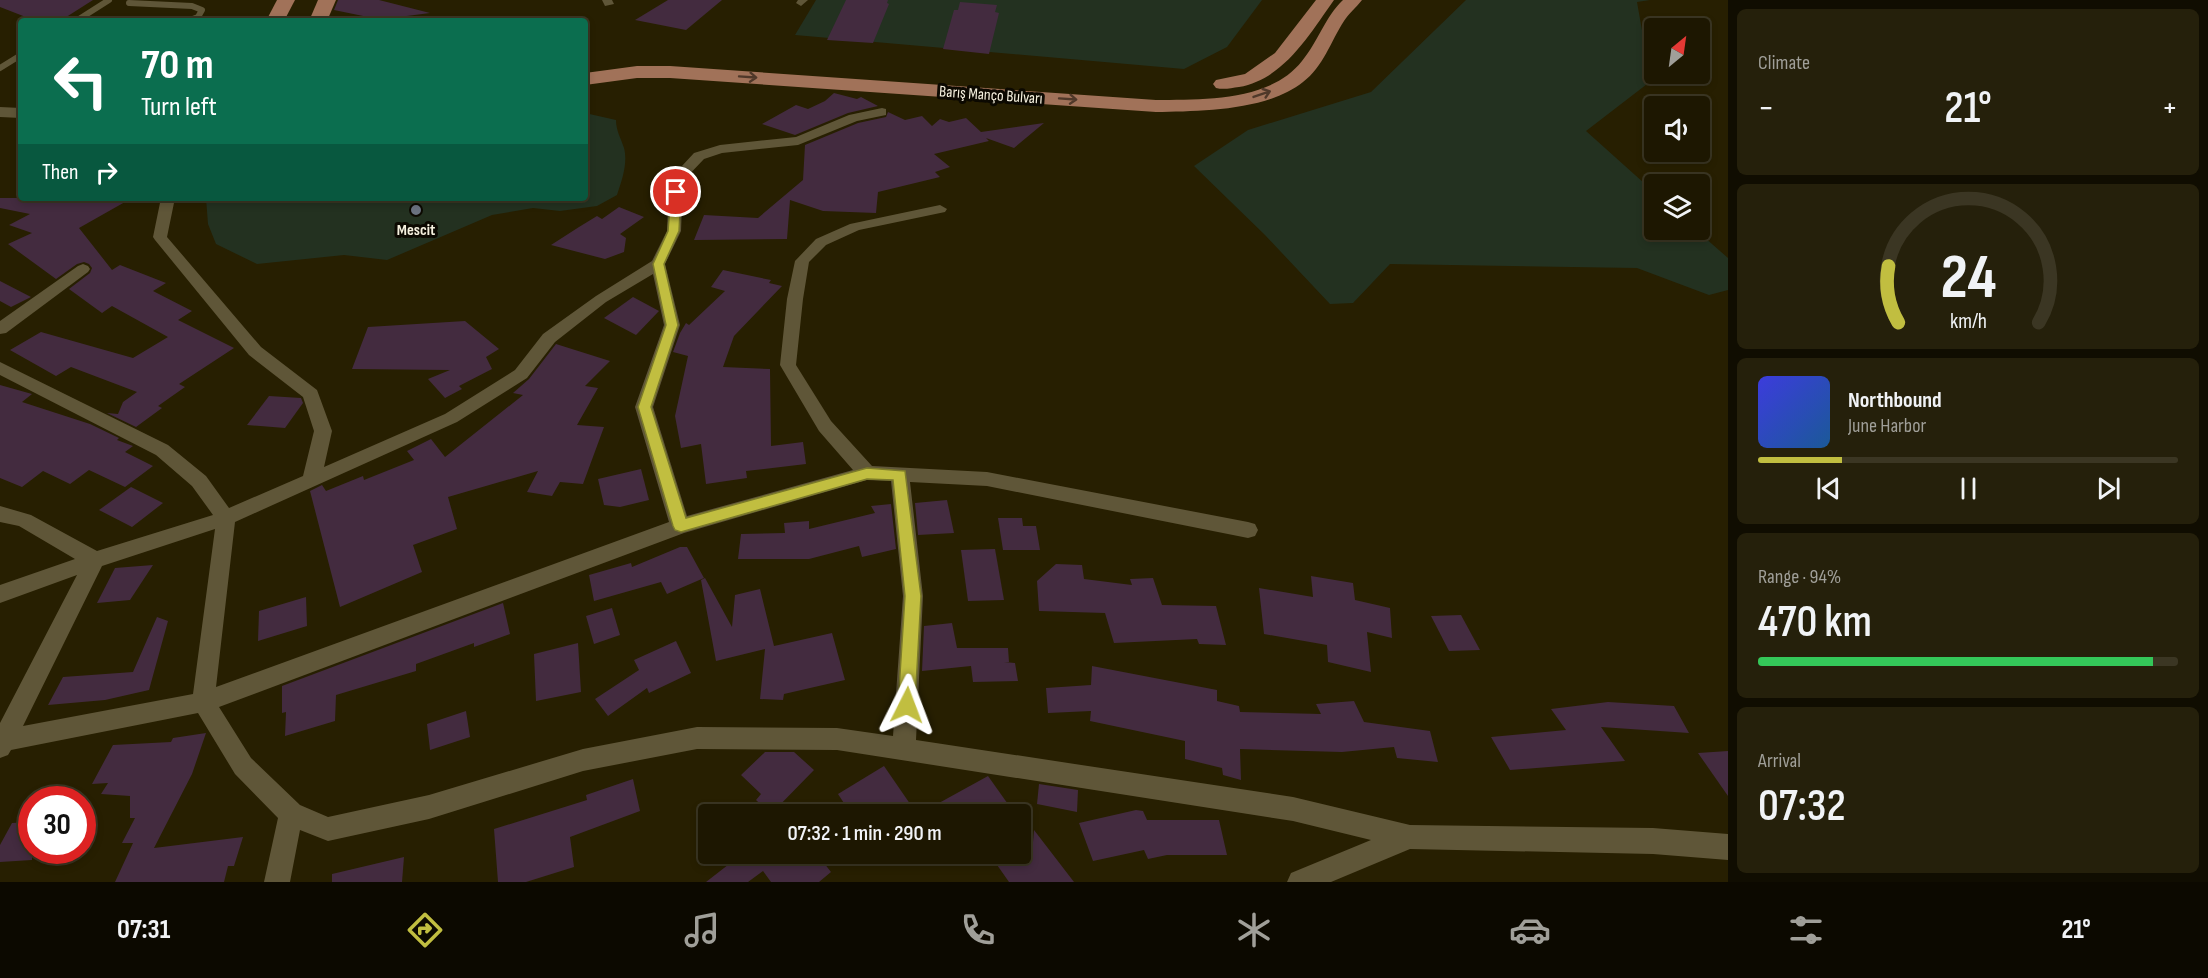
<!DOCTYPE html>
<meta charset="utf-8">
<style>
:root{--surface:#1d1701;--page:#25200b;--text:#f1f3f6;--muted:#a09f99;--line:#3b3623;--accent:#c1be40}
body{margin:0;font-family:"Sofia Sans Condensed",sans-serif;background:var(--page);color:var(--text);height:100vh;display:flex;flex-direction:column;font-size:22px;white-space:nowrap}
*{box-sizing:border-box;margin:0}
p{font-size:20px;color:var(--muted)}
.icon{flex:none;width:33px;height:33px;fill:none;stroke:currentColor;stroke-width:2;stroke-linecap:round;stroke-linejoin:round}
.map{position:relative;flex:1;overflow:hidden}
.drawer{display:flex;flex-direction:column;gap:9px;padding:9px;background:#100d01;width:480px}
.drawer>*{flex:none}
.guide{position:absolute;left:18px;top:18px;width:570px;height:183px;border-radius:6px;box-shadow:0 3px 9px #0003,0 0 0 2px var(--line);background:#0b6e4f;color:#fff;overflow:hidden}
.needle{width:39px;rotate:29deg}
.tools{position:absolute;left:1644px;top:18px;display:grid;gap:12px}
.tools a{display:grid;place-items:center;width:66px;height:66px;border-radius:6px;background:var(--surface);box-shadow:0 3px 9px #0003,0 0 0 2px var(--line);font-size:30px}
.speed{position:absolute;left:18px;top:786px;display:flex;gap:12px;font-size:30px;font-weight:700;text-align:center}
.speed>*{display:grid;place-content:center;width:78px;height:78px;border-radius:50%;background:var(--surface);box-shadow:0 3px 9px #0003,0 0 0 2px var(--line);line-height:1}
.speed .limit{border:9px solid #d22;background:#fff;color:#111}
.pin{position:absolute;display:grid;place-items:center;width:51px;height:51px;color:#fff;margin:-26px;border:3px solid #fff;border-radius:50%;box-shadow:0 2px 6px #0007}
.me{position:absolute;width:66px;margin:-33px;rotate:3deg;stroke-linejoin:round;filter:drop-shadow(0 0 4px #0008)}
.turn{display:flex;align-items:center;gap:21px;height:126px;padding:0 24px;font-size:27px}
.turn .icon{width:78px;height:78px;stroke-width:2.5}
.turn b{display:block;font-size:42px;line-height:51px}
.then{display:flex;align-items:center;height:57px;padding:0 24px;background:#0003;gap:12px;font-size:22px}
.big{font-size:45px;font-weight:600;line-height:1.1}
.drawer .tile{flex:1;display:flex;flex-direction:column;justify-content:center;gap:9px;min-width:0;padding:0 21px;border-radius:9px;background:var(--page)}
.drawer .dial{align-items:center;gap:0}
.dial svg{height:156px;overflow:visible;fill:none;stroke:var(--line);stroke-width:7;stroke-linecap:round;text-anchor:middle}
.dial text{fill:var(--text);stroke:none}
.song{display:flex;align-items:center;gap:18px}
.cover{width:72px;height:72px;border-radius:9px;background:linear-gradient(135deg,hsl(240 70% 55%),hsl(210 70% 35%))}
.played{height:6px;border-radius:3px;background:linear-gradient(90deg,var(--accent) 20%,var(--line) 20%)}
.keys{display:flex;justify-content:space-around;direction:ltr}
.heat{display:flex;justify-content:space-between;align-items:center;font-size:33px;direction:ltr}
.charge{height:9px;border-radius:4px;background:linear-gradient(90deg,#34c759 94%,var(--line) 0)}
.trip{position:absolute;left:698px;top:804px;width:333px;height:60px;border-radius:6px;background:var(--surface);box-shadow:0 3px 9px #0003,0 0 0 2px var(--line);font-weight:600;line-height:60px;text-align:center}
.menu{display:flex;height:96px;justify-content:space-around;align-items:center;background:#0c0900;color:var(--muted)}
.menu .icon{width:42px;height:42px}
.menu .active{color:var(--accent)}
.menu b{font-size:27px;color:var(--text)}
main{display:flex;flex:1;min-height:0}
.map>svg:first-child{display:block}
.green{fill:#233120}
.building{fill:#432b3f}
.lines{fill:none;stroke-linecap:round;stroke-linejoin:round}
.service{stroke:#5f5638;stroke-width:6}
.minor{fill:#5f5638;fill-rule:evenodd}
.tertiary{fill:#5f5638;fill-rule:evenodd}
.primary{fill:#a17259;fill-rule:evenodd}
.oneway{stroke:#4f3829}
.route{fill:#c1be40;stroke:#7d7c2a;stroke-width:1.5}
.worship-dot{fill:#6b7280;stroke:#0c0901;stroke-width:2}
.labels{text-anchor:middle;stroke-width:6;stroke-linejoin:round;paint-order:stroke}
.far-street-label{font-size:16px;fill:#f6f1df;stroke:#0c0901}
.far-poi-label{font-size:16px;font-weight:bold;fill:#f6f1df;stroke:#0c0901}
</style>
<main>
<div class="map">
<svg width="1728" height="882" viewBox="0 0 1728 882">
<rect width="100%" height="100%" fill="#271f01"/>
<g class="green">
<path d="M816,0H1262L1227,47L1184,69L795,35Z"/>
<path d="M1466,0H1650L1637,2L1651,81L1586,131L1654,192V230H1696L1728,258V290L1709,295L1637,268L1390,264L1353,303L1330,304L1265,235L1194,166L1248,130L1371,92Z"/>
<path d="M585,113L616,120C616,131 621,138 624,148C628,163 622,180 617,195L597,206L560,211L533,208L492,215L387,260L344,255L257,264L216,244L208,224L206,198H585Z"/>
</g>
<g class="building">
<path d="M0,0H93L60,21H36L0,7Z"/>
<path d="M338,0H379L430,13L368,21V17L334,10Z"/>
<path d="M668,0H722L686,30L635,20Z"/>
<path d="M846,0H888L887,3L889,4L873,43L827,40Z"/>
<path d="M960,2L997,5L995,12L999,13L989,54L943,49L954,10H958Z"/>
<path d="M834,93L857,99L861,97L878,106L848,113L795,135L762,124L796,105L808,109L825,101Z"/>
<path d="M888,112L905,120L922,116L932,126L940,119L949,122L966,118L981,132L1044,123L1014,148L986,138L989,141L934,154L950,167L935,172L940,177L878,192L876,213L823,211L790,200L787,239L694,240L704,215L758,218L803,180L805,145L858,123L886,117Z"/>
<path d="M0,198H132L79,228L112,270L120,265L166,283L153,291L192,311L178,320L234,348L179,384L185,387L158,406L162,408L136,427L107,413L118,414L123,402L137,392L71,367L56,376L10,350L41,332L133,358L168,337L112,306L102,313L69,289L90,273L92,268L89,264L84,262L77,264L56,279L8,244L32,233L9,225L30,214L0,208Z"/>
<path d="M619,207L644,217L620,234L626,238L624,252L605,259L551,245L579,227L597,216L602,219Z"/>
<path d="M723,270L771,280L769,283L782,286L734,336L723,367L770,369L771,446L803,442L806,464L746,471L747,478L706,484L701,444L681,448L675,416L688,356L673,352L680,333L686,323L689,325L725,291L711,287Z"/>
<path d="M0,281L31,297L11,307L0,301Z"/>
<path d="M633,297L659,311L636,335L604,318Z"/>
<path d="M465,321L499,349L486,357L492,369L459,386L462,389L445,398L428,379L450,370L352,369L368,327Z"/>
<path d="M556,344L610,361L585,386L598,388L577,425L604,427L583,484L560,482L552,496L527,492L538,471L448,497L457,529L413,545L422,572L340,607L310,491L322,485L326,491L363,476L364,480L414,460L407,451L431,439L445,457L523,395L513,393L529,379Z"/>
<path d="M0,385L32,394L22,402L90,424L119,438L117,440L133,446L125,452L153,466L125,487L89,470L70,484L43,471L22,487L0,478Z"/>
<path d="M269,396L301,398L303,403L285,428L247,425Z"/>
<path d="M641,469L649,500L620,507L604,505L598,479Z"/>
<path d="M131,487L163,503L132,527L99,510Z"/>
<path d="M947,500L954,533L918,535L915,503Z"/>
<path d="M891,504L896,549L862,557L859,546L809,559H738L741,534L785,533L784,523L809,521V529L875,513L871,506Z"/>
<path d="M998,518H1022L1023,526H1036L1040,550H1003Z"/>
<path d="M680,547H687L704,578L667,594L661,582L594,601L589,575L631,563L632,567Z"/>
<path d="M995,549L1004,600L968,601L961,550Z"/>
<path d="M1056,564L1082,565L1084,579L1132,585L1130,579L1153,578L1162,605L1216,606L1226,645L1199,644L1197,639L1114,643L1105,613L1039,611L1037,581Z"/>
<path d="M153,565L130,600L97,603L115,568Z"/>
<path d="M1311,576L1353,583L1355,600L1390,608L1392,638L1367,632L1371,672L1328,662L1327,645L1264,634L1259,588L1313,597Z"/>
<path d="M705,578L732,627L735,595L760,589L774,646L832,633L845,680L784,694L783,700L760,699L765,649L716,661L701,580Z"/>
<path d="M306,597L307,626L258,641L259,611Z"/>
<path d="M503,603L510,634L474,647V643L416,664V671L336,695L335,721L285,736L286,712L282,713V686Z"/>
<path d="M612,608L620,635L594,644L586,616Z"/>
<path d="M1461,615L1480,650L1449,651L1431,616Z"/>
<path d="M157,617L168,621L149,690L105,700L48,705L63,677L133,672Z"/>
<path d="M952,623L957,648H1008L1009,662H1004L1015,663L1018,681L973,682L971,666L922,671L924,626Z"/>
<path d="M676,641L691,673L649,693L647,688L608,716L595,699L639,670L634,660Z"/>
<path d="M578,643L581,692L536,701L534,654Z"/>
<path d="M1092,666L1217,690V701L1239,706L1240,712L1321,714L1316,704L1354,701L1364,722L1430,731L1438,762L1397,758L1394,747L1342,752L1240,749L1241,780L1223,775L1222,768L1185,759V741L1090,721L1091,711L1048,713L1046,688L1091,685Z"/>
<path d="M1608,702L1674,706L1689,733L1601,727L1625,761L1510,770L1491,737L1566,730L1551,709Z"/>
<path d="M466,711L470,737L430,750L427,724Z"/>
<path d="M206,733L192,774L154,848L243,837L234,866H228L224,882H115L133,843H122L135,818H130V796L101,794L108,783L92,784L113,745L171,742L173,738Z"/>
<path d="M1728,751V796L1698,753Z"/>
<path d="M765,752H794L814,770L771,814L756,800L761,794L741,775Z"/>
<path d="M884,766L917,814H851L838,794Z"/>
<path d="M988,776L1015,814H919Z"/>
<path d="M633,779L640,811L570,837L574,867L526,882H498L494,829L587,800L586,795Z"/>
<path d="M1039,784L1078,790L1077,812L1037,804Z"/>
<path d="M1136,810L1143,811L1147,820H1219L1227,855H1167L1148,859L1144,850L1093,861L1079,823Z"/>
<path d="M32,822V860L0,862V845L12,823Z"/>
<path d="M1020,822L1033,842L1034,830L1074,882H1009L995,862L1007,854H1020Z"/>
<path d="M742,854H817L831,872L819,882H771L763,871L748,882H706Z"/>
<path d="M404,857L402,882H332V874Z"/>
</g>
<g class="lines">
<g class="service">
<path d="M129,3L192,6L202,10L198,17L187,21"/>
<path d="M76,21L109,0"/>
<path d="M0,68L21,55"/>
</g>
<g class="minor">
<path d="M602,0H612L614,4L605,6Z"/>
<path d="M798,0H808L801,6L796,3Z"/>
<path d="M882,108L886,109V115L857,121L798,145L722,153L704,159L683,181L681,231L665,264L680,325L653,407L687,516L853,470L819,431L780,365L787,299L795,261L816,239L850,224L940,205L947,209L945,212L859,230L826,245L809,262L803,299L796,365L831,421L872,466L987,472L1248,522L1255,524L1258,530L1255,536L1248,538L987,486L910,482L923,596L916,740L1293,797L1410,825L1653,828L1728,834V860L1653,854L1410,849L1331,882H1287L1291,873L1371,840L1293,821L837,750L697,749L583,771L429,819L328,841L300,830L290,882H264L278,818L235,774L198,713L11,750L8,755L0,758V723L77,575L0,603V585L75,559L19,526L0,522V506L31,515L97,551L213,515L192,486L156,455L0,375V362L168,445L206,476L229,508L303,476L314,431L303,397L249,355L155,240L153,237L161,198H175L167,237L261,347L317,390L332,431L324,467L445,414L515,370L543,334L596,296L652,261L667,231L669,180L694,153L720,145L796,137L849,115ZM653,274L664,325L635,407L669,522L216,687L235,522L457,422L527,378L555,342L606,302ZM867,480L891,481L903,596L893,736L837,728L697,727L583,749L429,795L328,817L300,805L251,758L219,707L684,533ZM215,529L193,694L23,726L102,566Z"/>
<path d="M83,264L88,266L90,269L88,272L6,333L0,334V321L78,266Z"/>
</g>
<path class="tertiary" d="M0,107L21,108V118L0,117Z"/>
<g class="primary">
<path d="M277,0H295L284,21H266Z"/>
<path d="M318,0H336L327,21H309Z"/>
<path d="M1316,0H1334C1309,35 1284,79 1239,87C1231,88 1224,90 1216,88L1213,84L1216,80L1245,74L1275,53Z"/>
<path d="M1343,0H1362C1356,8 1349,13 1344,21C1331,41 1323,67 1303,82C1267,111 1200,111 1156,112L670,78H637L585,85V73L637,66H670L1156,100C1203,99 1270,102 1302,61C1318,42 1325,17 1343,0Z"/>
</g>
</g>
<defs><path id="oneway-shaft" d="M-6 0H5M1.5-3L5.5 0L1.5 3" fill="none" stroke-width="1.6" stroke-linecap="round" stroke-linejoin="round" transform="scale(1.5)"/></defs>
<g class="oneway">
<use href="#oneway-shaft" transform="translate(748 77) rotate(4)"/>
<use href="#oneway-shaft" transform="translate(1262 94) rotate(-19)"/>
<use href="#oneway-shaft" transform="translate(1068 99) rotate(4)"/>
</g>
<path class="route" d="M676,189L681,192L679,231L664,264L678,325L651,407L686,518L867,468L905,471L921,596L915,705L913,711L907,713L901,711L898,705L905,596L893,480L867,479L681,532L675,530L673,526L638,407L666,325L653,264L668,231L671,192Z"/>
<circle class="worship-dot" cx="416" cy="210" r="6"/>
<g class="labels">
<g class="far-street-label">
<text transform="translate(991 94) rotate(4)" y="6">Barış Manço Bulvarı</text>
</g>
<g class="far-poi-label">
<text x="416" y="235">Mescit</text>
</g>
</g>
</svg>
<div class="tools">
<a><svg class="needle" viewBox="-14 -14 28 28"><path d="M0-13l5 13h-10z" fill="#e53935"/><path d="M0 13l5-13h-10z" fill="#a09f99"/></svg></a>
<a><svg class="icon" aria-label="sound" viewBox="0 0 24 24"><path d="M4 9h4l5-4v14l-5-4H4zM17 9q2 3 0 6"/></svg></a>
<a><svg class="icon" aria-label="layers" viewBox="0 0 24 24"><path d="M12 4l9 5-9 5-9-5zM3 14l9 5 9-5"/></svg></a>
</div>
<div class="speed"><div class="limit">30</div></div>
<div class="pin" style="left:676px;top:192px;background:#d93025"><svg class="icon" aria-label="arrive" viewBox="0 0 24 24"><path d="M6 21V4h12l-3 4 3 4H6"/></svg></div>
<svg class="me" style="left:907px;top:705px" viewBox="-20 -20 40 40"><path d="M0-17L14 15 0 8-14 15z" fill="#c1be40" stroke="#fff" stroke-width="4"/></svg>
<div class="trip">07:32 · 1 min · 290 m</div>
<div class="guide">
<div class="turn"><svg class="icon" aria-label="left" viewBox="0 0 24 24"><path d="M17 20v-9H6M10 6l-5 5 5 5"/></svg><div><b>70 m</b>Turn left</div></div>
<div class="then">Then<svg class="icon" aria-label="right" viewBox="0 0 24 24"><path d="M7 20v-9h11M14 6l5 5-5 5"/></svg></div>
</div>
</div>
<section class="drawer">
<div class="tile"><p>Climate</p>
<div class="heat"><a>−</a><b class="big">21°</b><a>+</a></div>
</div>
<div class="tile dial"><svg viewBox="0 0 100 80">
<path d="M14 69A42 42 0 1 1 86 69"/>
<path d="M14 69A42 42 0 0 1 9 40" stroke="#c1be40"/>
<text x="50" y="56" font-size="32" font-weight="700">24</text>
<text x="50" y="72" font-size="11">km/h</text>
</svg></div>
<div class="tile">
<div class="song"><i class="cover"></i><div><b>Northbound</b><p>June Harbor</p></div></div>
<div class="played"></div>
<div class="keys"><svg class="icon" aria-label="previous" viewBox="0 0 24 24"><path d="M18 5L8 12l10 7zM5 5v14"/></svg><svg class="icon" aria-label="pause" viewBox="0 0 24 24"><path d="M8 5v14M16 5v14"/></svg><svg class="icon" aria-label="next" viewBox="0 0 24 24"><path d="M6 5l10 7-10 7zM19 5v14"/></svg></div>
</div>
<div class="tile"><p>Range · 94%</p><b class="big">470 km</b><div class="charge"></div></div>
<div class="tile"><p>Arrival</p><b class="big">07:32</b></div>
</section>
</main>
<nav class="menu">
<b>07:31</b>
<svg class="icon active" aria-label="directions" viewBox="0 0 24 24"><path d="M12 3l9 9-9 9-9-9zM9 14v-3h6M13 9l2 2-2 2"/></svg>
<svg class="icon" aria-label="music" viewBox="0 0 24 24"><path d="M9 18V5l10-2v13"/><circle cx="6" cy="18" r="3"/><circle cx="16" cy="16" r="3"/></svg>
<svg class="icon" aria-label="phone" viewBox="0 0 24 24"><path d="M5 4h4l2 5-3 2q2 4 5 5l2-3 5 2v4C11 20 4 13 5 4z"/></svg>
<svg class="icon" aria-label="climate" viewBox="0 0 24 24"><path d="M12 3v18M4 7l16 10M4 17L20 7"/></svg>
<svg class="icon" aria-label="car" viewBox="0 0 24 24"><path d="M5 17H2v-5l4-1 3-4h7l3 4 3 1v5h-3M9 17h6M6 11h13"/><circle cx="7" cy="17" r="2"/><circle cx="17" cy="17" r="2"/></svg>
<svg class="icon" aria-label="filters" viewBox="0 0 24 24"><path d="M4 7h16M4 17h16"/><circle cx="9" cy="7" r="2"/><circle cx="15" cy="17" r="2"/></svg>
<b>21°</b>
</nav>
